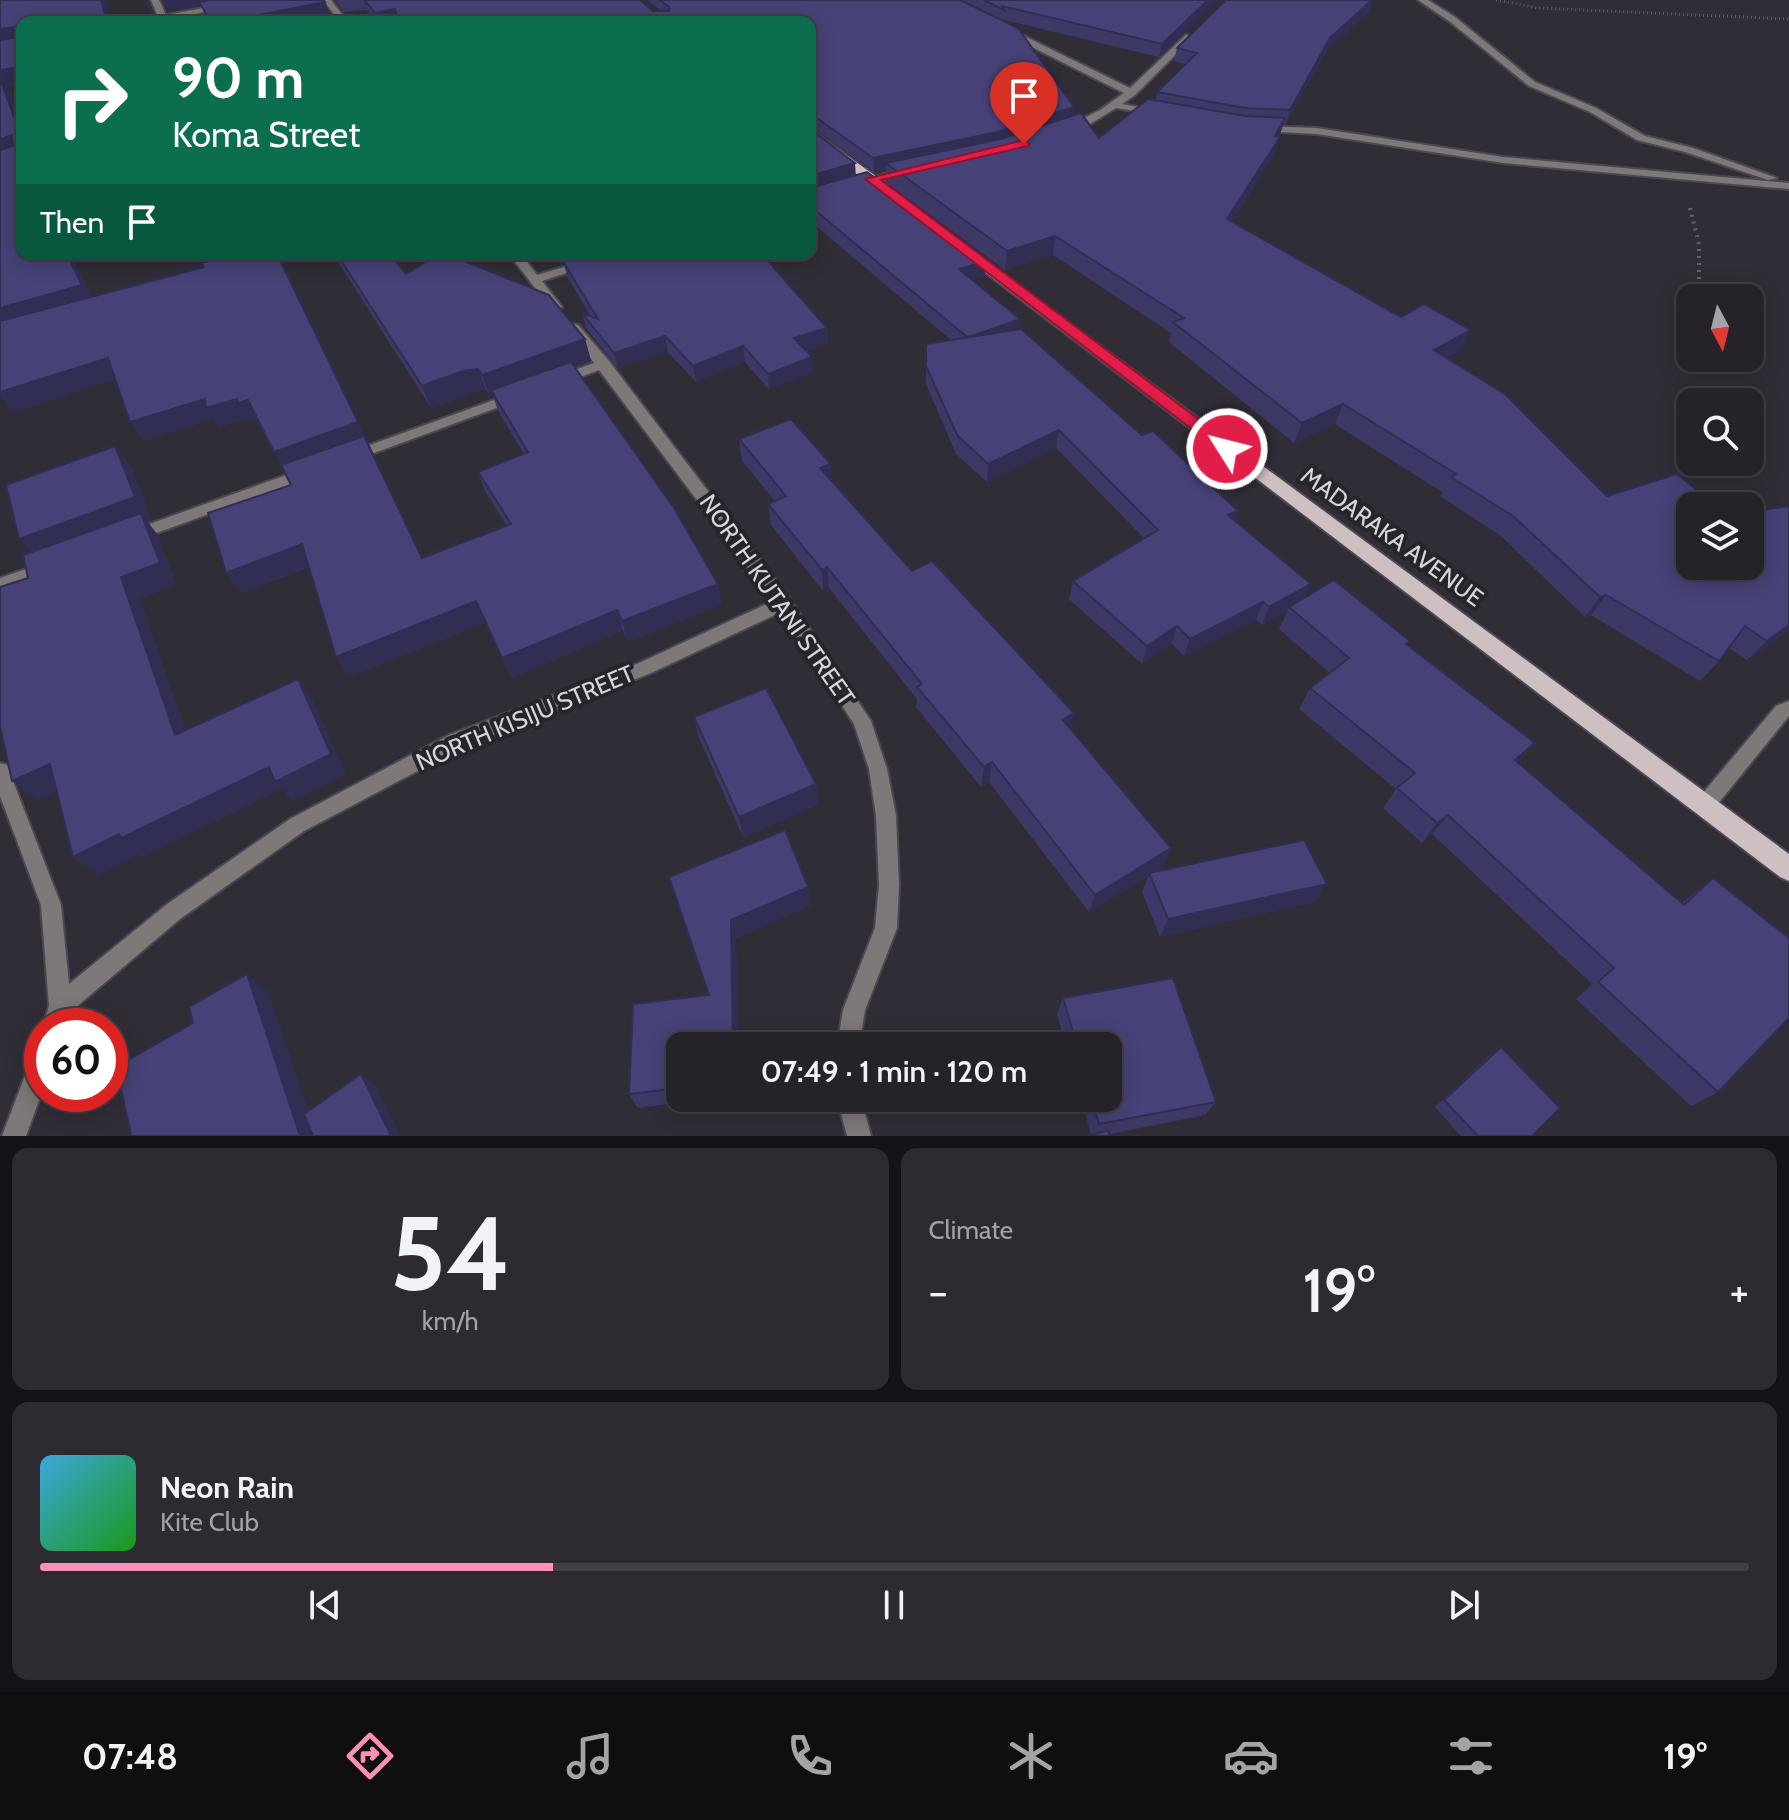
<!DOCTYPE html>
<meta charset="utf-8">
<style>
:root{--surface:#252229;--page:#2d2a31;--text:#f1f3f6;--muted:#a3a4a8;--line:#423f46;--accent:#ff8eb9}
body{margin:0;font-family:Cabin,sans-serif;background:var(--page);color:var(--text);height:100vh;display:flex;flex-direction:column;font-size:30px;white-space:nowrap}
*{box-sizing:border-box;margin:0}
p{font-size:26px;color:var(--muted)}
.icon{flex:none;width:44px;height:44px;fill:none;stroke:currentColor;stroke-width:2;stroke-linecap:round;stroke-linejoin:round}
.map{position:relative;height:1136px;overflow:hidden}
.details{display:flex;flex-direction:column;gap:12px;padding:12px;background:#141317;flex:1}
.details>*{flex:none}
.top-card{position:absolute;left:16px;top:16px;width:800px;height:244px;border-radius:16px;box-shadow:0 4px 20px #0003,0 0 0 2px var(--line);background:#0b6e4f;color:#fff;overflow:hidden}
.needle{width:52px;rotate:173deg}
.controls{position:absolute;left:1676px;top:284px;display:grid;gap:16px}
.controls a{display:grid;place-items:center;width:88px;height:88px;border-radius:16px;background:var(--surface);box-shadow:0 4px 20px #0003,0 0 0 2px var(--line);font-size:40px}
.speed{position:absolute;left:24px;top:1008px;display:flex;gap:16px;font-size:40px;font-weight:700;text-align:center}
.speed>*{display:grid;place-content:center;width:104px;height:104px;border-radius:50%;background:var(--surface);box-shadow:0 4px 20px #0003,0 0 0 2px var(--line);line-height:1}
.speed .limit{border:12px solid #d22;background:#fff;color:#111}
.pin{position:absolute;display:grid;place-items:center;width:68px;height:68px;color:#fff;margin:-82px -34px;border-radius:50% 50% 50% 0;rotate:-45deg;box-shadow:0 0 8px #0007}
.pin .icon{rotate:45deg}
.me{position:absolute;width:88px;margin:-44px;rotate:306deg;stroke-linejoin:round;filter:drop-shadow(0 0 6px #0008)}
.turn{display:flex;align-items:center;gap:28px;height:168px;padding:0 24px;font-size:36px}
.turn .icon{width:104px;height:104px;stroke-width:2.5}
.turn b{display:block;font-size:56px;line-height:68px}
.then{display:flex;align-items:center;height:76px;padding:0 24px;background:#0003;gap:16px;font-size:30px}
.big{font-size:60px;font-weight:600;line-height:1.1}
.details .tile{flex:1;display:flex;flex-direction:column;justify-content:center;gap:12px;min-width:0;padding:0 28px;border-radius:16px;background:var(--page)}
.details .dial{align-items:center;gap:0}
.dial b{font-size:104px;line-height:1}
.song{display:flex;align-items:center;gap:24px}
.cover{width:96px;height:96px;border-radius:12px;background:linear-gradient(135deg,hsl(200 70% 55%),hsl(120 70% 35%))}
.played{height:8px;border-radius:4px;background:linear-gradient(90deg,var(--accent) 30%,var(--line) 30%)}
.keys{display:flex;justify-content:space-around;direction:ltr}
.heat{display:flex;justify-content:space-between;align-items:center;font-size:44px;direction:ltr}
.details .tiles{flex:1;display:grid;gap:12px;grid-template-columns:1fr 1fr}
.tile:last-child{grid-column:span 2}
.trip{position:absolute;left:666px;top:1032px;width:456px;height:80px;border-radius:16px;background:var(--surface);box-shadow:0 4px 20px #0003,0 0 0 2px var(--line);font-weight:600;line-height:80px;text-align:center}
.tabs{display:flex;height:128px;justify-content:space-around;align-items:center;background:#0f0e10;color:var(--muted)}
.tabs .icon{width:56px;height:56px}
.tabs .current{color:var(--accent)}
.tabs b{font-size:36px;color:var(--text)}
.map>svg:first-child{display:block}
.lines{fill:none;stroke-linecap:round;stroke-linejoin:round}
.minor-casing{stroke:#4c4851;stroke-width:4}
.primary-casing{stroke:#4c4851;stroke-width:4}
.path-far1{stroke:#64616a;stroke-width:3;stroke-dasharray:1 3;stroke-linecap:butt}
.path{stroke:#64616a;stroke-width:4;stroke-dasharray:2 5;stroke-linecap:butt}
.minor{fill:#7e7879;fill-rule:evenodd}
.primary{fill:#cdbfc2;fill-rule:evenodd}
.wall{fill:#3c3966}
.shaded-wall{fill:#312e53}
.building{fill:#464277;stroke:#312e53;stroke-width:2}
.route{fill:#e11d48;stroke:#92132f;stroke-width:2}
.labels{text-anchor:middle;stroke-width:8;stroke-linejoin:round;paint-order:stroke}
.street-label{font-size:24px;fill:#d8d6dc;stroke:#27242d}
</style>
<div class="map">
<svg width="1789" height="1136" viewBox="0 0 1789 1136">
<rect width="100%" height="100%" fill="#312d37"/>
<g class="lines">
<g class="minor-casing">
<g id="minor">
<path d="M151,0H159L166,15L245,0H262L156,22H139L158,17Z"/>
<path d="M323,0H331L348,22H340Z"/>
<path d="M1418,0H1428L1455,17L1535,82L1596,108L1645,136L1693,148L1777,178L1768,180L1685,152L1637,140L1590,112L1529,86L1449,21Z"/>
<path d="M1004,29H1010L1130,88L1186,35L1193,37L1135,95L1122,104L1159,111V115L1116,108L1090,124L1069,132L1066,131V127L1100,110L1124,93L1004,33Z"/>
<path d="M1262,126L1317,128L1503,157L1789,183V189L1503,163L1317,134L1259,131V127Z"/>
<path d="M907,168L911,169V173L856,186L851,183Z"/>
<path d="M509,254H521L537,275L607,254H625L542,281L562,307L556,311L552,310Z"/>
<path d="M574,324L578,325L609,361L790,599L871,721L887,769L896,816L899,885L897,928L865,1010L859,1046H837L843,1010L875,928L879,885L876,816L869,769L854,724L781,612L651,673L463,747L304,831L180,919L69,1013L65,1026H43L49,1006L41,905L0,796V763L7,765L9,771L61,905L69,984L166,905L290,819L449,735L639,663L773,601L599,370L565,383H555V377L594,363L568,328Z"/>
<path d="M516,392L521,393V399L355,460H345L343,457L345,454Z"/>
<path d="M306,468L313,473L311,477L137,540L132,542L124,536L127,532Z"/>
<path d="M46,562L52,564L54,568L52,572L0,590V578Z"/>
<path d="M1789,701V716L1712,811L1705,814L1698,811L1695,805L1698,799L1776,706Z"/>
<path d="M42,1049V1092L26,1136H2L34,1052Z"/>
<path d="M837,1098H861L871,1136H847Z"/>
</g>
</g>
<g class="primary-casing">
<g id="primary">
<path d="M810,129L888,185V191H878L810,139Z"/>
<path d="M966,247L1789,854V881L1780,877L961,254L959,251Z"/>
</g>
</g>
<path class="path-far1" d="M1496,0L1538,8L1789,19"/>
<path class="path" d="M1690,208L1699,244V298"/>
<use href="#minor" class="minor"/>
<use href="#primary" class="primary"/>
</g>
<g class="wall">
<path d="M0,0H105L111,22L8,87L22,126V254H70L91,297L204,267L198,254H290L292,258L282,264L423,558L507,526L486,493L478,472L524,454L498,411L493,396L490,397L486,390L472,393L431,408L333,254H390L406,274L585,339L591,361L575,367L722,604L628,642L623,630L511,678L486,622L349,677L309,567L241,593L291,485L282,465L258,420L250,422L248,419L219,427L213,419L143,441L130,422L115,379L13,412Z"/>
<path d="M335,0H640L653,11H661L647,0H1219L1159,57L1004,20L1003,21L1073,115L1099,138L1156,100L1157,92L1186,64L1174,61L1177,48L1370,11L1326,51L1286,124H1283L1274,155L1232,222L1401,317L1471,330L1462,350L1446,358L1690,566L1789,506V630L1747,660L1729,648L1719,661L1700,681L1591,615L1585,617L1501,536L1440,496L1442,492L1335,424L1294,443L1169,342L1171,333L1053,255L1005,270L886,182V170L874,172L810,126V22H377L366,10L344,12Z"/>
<path d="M810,129L855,175L985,276L973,280L1019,329L1235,521L1305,598L1408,645L1535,743L1518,763L1682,903L1713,878L1718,1092L1691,1106L1576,999L1592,984L1432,834L1422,843L1383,808L1396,789L1299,709L1310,688L1330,673L1279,629L1288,610L1262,625L1256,620L1184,656L1172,644L1142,664L1069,599L1073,581L1144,538L1056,448L987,482L956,454L926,384V344L951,340L810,221Z"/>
<path d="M554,254H762L827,328L828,344L806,351L812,357L813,372L769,389L745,362L696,382L668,352L618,368L586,328L582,313L591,317L567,276L564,264L560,265Z"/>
<path d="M739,439L832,481L912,571L1074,713L1071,729L1171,848L1163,866L1153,872L1327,884L1314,902L1160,937L1142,892L1149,875L1089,912L989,782L981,787L916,707L917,699L829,588L823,591L771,525L768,504L775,501L742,461Z"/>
<path d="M694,717L819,804L743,837L699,738Z"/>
<path d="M669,877L811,905L736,938L738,1046H680V1098H715L638,1108L629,1094L709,995Z"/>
<path d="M1063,998L1216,1102L1205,1115L1110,1134L1091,1135L1081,1098H1108V1046H1066L1057,1014Z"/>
<path d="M1501,1047L1532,1136H1461L1435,1107L1490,1055Z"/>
</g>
<g class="shaded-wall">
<path d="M101,0H105L111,22H107Z"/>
<path d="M147,0H149L148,1L154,14L151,15L145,2Z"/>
<path d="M162,0H229L168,12Z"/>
<path d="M1208,0H1219L1159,57L1162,44Z"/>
<path d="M1372,0H1373L1370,11L1326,51L1286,124L1290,110L1330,38Z"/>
<path d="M325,2L330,14L293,22H224Z"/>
<path d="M395,9L399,22H379L375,13Z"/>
<path d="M14,27L22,40L0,47V29Z"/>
<path d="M22,67V85L8,87L22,126V140L0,78V70Z"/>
<path d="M1074,107L1072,121L996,146L886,163V170L874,172L873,158Z"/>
<path d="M1285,118L1274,155L1222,238L1227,219Z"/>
<path d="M12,135L22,150L0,160V139Z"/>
<path d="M855,163L856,177L810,191V176Z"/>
<path d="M1055,236L1053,255L1005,270L1007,251Z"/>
<path d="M67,254H70L95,303L0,331V308Z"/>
<path d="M198,254H264L207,271Z"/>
<path d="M277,254H290L292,258L282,264L433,578L286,471L274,452Z"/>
<path d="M557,254H597L563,261L564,264L560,265Z"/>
<path d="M987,261L985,276L958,285L959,269Z"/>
<path d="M1020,319L1018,334L968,338Z"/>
<path d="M827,328L828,344L796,354L794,338Z"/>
<path d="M1471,330L1462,350L1424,370L1434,350Z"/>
<path d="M665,336L668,352L618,368L614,353Z"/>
<path d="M585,339L591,361L494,396L491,390L493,396L490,397L482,375Z"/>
<path d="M743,346L745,362L696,382L693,366Z"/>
<path d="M812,357L813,372L769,389L768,374Z"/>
<path d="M108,358L121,377L13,412L0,396V392Z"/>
<path d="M478,369L486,390L472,393L431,408L422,386L463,371Z"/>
<path d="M205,399L248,400L259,419L250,422L248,419L219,427L213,419L143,441L130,422Z"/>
<path d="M1343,404L1335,424L1294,443L1302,423Z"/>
<path d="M1059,430L1056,448L987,482L988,464Z"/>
<path d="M115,446L132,468L152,520L147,521L158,535L177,585L140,599L195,756L175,735L39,561L19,539Z"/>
<path d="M831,464L832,486L820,468Z"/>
<path d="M1238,511L1232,529L1228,515Z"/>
<path d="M302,544L315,564L241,593L226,573Z"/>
<path d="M827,567L829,588L823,591L822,570Z"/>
<path d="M718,584L722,604L628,642L622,621Z"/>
<path d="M1311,584L1303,601L1289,607L1288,610L1262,625L1269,607Z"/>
<path d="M1606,595L1591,615L1585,617L1600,597Z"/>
<path d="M476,601L486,622L349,677L336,657Z"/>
<path d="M1263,602L1256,620L1184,656L1190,639Z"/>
<path d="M617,610L623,630L511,678L502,658Z"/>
<path d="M1789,625V630L1747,660L1767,641Z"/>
<path d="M1177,626L1172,644L1142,664L1147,646Z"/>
<path d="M298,679L313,700L346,774L292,802L282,789L143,857L139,854L98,876L73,857Z"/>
<path d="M1074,713L1070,733L1063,720Z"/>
<path d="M1535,743L1518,763L1515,760Z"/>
<path d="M992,762L989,782L981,787L984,767Z"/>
<path d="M50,764L73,784L37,801L12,781Z"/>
<path d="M816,784L819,804L743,837L739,817Z"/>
<path d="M1448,815L1432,834L1422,843L1437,823Z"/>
<path d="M1171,848L1163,866L1089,912L1095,895Z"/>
<path d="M1327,884L1314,902L1160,937L1168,919Z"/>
<path d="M808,887L811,905L736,938L738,1046H733L731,920Z"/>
<path d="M247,974L268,991L317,1136H300Z"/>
<path d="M361,1074L377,1087L401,1136H391Z"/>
</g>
<g class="building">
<path d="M0,0H101L107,22H22V67L0,70V40L13,38L14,27L0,29Z"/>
<path d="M210,0H324L325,2L224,22H211L199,2Z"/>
<path d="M364,0H640L653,11H669V7L660,0H960L1018,28L1074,107L997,132L873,158L810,113V22H398L395,9L375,13Z"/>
<path d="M984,0H1208L1162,44L1002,6L1004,10Z"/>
<path d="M1226,0H1372L1330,38L1290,110L1245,108L1157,92L1197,53L1177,48Z"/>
<path d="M0,78L22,140V254H67L82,285L0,308V150L13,146L12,135L0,139Z"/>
<path d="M1148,99L1245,116L1285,118L1275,136L1280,137L1227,219L1401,317L1424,304L1471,330L1434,350L1506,395L1607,496L1677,474L1717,506H1690V566H1750V512L1789,506V625L1767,641L1745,626L1719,661L1606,595L1600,597L1513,516L1451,477L1456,474L1343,404L1302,423L1173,322L1184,318L1055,236L1007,251L886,163L1001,139L1081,113L1099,138Z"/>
<path d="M810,129L855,163L810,176Z"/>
<path d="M867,172L987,261L959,269L1020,319L972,336L967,337L810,206V188Z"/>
<path d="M233,254H277L358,422L274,452L248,400L238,403L237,399L206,408L205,399L130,422L108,358L0,392V321L204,267L202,263Z"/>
<path d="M337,254H390L406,274L438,254H447L549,295L585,339L482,375L478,369L463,371L422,386Z"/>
<path d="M585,254H762L827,328L794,338L812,357L768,374L743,346L693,366L665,336L614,353L582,313L598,319L563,261Z"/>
<path d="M1021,329L1142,435L1153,431L1238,511L1228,515L1311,584L1269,607L1263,602L1190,639L1177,626L1147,646L1073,581L1158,530L1059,430L988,464L957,435L926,366V344Z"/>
<path d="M571,362L674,508L718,584L622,621L617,610L502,658L476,601L336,657L302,544L226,573L208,513L291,485L281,465L364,436L422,558L511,524L478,472L528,452L491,390Z"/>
<path d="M791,419L831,464L820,468L912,571L932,561L1074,713L1063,720L1171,848L1095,895L992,762L984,767L917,687L922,684L827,567L822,570L768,504L786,496L739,439Z"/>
<path d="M115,446L135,497L19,539L6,485Z"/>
<path d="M141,513L160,563L121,577L175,735L298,679L331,754L275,782L269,767L121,838L119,834L73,857L50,764L12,781L0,726V587L28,578L23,555Z"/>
<path d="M1334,580L1410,641L1406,644L1535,743L1515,760L1684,905L1713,878L1789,938V1018L1718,1092L1598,982L1614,968L1448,815L1437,823L1397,788L1415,773L1310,688L1349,658L1289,607Z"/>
<path d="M766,688L816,784L739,817L694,717Z"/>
<path d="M785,830L808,887L731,920L733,1046H680V1088L629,1094L633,1004L709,995L669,877Z"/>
<path d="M1304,840L1327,884L1168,919L1149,873Z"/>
<path d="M247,974L300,1136H128L131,1134L116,1067L193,1023L189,1007Z"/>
<path d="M1173,978L1216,1102L1099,1124L1091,1098H1108V1046H1077L1063,998Z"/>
<path d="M1501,1047L1560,1108L1532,1136H1478L1444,1100Z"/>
<path d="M361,1074L391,1136H313L304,1114Z"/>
<path d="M1108,1130L1110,1136H1088Z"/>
</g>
<path class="route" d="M1024,140L1030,144L1028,146L881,180L1233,445V452H1222L865,179Z"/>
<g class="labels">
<g class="street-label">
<text transform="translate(1392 537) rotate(36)" y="8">MADARAKA AVENUE</text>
<text transform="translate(777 600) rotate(55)" y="8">NORTH KUTANI STREET</text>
<text transform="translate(525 718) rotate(-23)" y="8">NORTH KISIJU STREET</text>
</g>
</g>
</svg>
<div class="controls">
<a><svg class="needle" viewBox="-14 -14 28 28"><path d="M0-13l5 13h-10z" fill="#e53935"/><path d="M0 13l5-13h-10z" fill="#a3a4a8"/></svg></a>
<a><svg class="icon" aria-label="search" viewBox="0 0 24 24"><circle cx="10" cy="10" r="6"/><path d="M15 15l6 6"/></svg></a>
<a><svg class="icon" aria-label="layers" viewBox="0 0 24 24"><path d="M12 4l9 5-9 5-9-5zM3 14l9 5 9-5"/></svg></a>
</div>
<div class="speed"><div class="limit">60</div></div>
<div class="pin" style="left:1024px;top:144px;background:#d93025"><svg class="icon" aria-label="arrive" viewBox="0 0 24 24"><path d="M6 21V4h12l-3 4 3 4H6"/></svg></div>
<svg class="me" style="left:1227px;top:449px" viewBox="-20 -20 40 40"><circle r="17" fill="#e11d48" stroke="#fff" stroke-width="3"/><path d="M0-11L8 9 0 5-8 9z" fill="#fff"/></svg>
<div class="trip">07:49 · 1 min · 120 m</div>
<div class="top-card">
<div class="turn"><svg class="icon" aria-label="right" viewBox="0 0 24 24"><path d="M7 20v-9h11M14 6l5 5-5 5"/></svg><div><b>90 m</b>Koma Street</div></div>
<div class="then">Then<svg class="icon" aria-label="arrive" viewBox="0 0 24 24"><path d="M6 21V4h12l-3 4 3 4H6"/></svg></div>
</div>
</div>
<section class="details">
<div class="tiles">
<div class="tile dial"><b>54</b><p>km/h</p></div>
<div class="tile"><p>Climate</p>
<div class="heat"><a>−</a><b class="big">19°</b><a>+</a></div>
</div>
<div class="tile">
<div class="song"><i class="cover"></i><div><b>Neon Rain</b><p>Kite Club</p></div></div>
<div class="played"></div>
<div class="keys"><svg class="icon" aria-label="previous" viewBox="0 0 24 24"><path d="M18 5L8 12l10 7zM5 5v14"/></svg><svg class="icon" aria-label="pause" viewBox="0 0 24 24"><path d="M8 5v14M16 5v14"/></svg><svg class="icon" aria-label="next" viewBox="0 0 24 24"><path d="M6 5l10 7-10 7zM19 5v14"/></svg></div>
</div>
</div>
</section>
<nav class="tabs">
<b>07:48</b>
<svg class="icon current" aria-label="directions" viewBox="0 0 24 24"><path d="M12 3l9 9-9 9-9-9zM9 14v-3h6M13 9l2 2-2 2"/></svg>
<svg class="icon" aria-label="music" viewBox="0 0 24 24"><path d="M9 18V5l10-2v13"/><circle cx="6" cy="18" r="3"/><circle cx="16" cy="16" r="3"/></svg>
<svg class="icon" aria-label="phone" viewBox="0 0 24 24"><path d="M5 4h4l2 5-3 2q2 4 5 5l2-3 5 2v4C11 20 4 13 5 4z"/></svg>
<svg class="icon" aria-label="climate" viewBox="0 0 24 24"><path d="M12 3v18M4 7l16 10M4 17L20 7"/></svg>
<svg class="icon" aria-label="car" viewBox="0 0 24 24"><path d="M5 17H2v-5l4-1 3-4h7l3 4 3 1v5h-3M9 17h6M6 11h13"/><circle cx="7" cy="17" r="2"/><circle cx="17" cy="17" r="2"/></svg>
<svg class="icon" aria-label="filters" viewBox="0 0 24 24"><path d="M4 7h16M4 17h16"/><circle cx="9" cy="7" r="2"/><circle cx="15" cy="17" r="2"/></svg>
<b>19°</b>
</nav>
